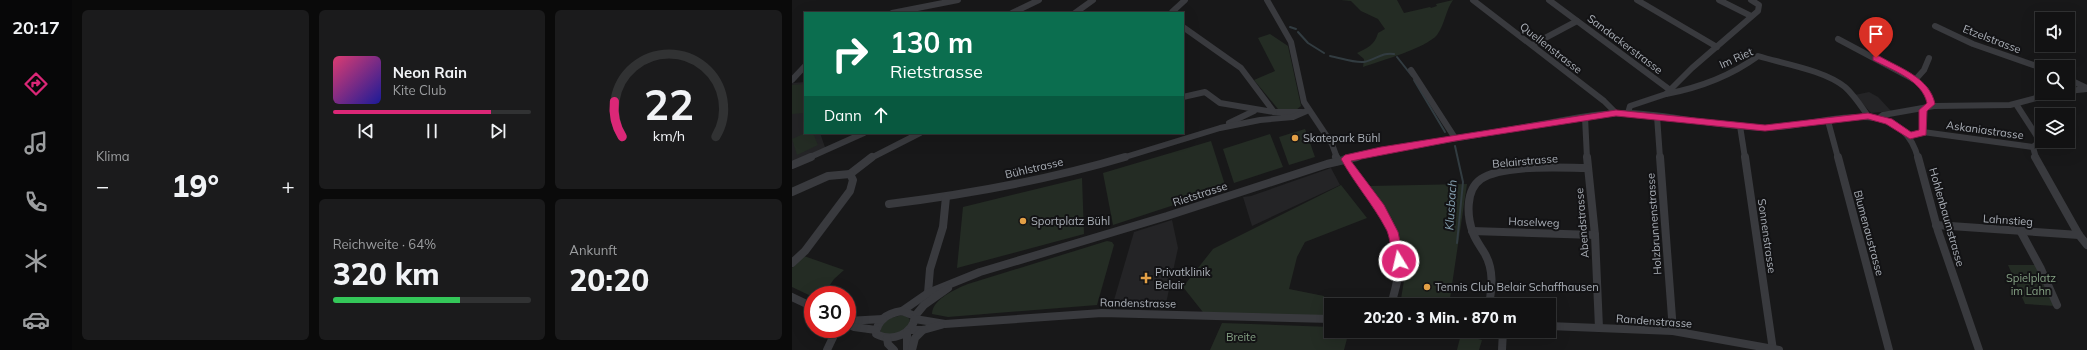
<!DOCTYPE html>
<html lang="de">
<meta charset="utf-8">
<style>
:root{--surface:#121213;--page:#1b1b1c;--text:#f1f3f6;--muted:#9c9ea0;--line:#313233;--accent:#db2777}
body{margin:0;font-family:Mulish,sans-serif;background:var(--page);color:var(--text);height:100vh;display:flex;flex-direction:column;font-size:15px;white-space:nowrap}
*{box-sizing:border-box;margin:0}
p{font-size:13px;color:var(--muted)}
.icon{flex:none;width:22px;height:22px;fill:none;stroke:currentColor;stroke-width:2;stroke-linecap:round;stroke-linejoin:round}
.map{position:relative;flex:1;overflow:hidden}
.drawer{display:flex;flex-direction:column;gap:10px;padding:10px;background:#0a0a0a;width:720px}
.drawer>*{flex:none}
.hud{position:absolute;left:12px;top:12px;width:380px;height:122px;border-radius:0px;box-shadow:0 4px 16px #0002,0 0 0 1px var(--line);background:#0b6e4f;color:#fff;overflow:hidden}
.fabs{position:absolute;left:1243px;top:12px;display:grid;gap:8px}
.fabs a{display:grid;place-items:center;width:40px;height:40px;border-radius:0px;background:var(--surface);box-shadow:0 4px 16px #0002,0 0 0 1px var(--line);font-size:20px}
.speed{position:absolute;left:12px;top:286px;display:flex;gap:8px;font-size:20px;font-weight:700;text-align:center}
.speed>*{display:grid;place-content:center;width:52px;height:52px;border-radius:50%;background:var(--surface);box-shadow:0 4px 16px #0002,0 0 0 1px var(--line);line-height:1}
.speed .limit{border:6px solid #d22;background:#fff;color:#111}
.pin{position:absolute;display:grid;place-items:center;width:34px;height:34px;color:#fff;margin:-41px -17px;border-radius:50% 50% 50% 0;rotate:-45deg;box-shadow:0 0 4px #0007}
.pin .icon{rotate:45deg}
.me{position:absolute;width:44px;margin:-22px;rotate:351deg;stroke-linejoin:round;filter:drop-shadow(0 0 3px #0008)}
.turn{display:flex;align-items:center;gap:14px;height:84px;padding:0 20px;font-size:18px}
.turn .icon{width:52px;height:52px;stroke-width:2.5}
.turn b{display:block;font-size:28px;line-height:34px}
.then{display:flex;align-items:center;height:38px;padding:0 20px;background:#0003;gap:8px;font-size:15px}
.big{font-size:30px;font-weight:800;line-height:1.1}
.drawer .tile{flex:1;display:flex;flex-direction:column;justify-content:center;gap:6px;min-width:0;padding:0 14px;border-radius:6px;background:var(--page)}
.drawer .dial{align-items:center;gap:0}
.dial svg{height:104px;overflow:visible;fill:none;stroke:var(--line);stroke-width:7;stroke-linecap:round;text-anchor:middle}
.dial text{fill:var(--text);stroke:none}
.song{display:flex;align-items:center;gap:12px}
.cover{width:48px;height:48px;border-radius:6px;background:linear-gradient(135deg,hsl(340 70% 55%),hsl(240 70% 35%))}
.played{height:4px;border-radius:2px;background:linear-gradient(90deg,var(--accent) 80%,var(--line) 80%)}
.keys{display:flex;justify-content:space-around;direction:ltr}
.heat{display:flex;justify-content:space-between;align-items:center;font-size:22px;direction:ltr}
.charge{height:6px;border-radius:3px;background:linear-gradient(90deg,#34c759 64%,var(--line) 0)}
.drawer .tiles{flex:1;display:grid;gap:10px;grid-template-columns:repeat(3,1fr)}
.tile:first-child{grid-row:span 2}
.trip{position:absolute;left:532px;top:298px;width:232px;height:40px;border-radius:0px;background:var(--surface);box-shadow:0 4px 16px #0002,0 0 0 1px var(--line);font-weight:800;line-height:40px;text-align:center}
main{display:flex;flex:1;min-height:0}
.tab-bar{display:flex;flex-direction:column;width:72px;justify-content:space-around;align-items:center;background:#070708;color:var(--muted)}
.tab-bar .icon{width:28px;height:28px}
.tab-bar .active{color:var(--accent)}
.tab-bar b{font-size:18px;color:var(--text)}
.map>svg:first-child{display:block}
.built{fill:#242426}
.green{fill:#242c24}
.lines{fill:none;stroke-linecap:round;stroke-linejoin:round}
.stream{stroke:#323c41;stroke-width:2}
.minor-far1{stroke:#393a3e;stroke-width:6}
.minor{stroke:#393a3e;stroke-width:8}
.route{fill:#db2777;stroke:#8e194d}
.poi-dot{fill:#e3a046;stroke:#131315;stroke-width:1.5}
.labels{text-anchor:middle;stroke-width:4;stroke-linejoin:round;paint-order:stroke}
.street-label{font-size:11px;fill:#abb0b8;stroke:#131315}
.poi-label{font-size:11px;fill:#abb0b8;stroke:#131315;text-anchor:start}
.park-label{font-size:11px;fill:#85a184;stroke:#131315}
.water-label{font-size:12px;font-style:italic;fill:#85a0b0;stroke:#131315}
</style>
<main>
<nav class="tab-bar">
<b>20:17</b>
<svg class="icon active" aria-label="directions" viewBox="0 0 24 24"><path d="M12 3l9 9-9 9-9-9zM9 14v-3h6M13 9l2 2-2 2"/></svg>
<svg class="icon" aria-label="music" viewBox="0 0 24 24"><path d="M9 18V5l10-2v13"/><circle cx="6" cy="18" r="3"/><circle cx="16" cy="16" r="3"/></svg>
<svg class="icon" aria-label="phone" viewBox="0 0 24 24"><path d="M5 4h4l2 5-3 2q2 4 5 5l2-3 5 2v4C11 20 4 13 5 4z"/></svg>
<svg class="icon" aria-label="climate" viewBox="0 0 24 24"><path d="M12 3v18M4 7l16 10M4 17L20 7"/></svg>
<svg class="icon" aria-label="car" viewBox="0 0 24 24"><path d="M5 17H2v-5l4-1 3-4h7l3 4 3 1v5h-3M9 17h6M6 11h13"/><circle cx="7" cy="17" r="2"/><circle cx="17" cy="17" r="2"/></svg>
</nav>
<section class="drawer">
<div class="tiles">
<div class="tile"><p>Klima</p>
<div class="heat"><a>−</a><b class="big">19°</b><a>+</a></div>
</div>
<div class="tile">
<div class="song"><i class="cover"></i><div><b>Neon Rain</b><p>Kite Club</p></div></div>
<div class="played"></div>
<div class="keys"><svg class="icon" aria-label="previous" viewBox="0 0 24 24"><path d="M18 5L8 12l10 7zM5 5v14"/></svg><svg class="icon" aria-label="pause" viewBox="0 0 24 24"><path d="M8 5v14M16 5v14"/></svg><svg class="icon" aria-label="next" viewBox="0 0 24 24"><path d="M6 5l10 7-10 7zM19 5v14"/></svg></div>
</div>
<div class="tile dial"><svg viewBox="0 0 100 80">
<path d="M14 69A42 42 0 1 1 86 69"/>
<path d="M14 69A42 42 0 0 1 8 42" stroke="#db2777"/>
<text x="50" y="56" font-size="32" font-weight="700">22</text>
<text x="50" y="72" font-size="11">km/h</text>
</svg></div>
<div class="tile"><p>Reichweite · 64%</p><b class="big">320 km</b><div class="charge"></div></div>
<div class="tile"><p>Ankunft</p><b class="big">20:20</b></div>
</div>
</section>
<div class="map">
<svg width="1295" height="350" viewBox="0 0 1295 350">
<rect width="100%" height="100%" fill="#181819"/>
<g class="built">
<path d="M13,82V133H28L34,150L0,165V83Z"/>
<path d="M1077,92L1086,97L1099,111L1079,113L1063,95Z"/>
<path d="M539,168L548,185L460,226L451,197L459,196Z"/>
<path d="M380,220L386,248L373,308L320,307L342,232Z"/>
</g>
<g class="green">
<path d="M549,0H605L612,13L638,7L639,8L645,6L644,4L661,0C654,9 653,24 645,35C634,48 588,61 571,67L572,59L565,53C575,48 583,45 586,33L593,29L586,19L569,11L559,1Z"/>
<path d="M478,34L496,46L509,106L504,110L486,109L462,80L483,71L466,38Z"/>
<path d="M13,84V113L0,114V85Z"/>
<path d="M513,129L523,157L497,165L487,137Z"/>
<path d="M13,133H21L26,145L5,155L0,139Z"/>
<path d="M478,134L491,167L442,183L431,149Z"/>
<path d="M419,141L434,188L321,225L311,173Z"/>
<path d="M290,178L292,234L165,268L171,207Z"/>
<path d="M675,184L657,305H608L617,250L611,249L604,233L577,186Z"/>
<path d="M549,185L575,218L513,242L505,257L497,289L532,296V319L414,316L391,287L421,249Z"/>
<path d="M315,241L320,242L322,245L305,305L156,317L140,314C140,299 164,289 176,284Z"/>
<path d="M12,256L52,270L42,279L31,295H21V297L0,287V268Z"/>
<path d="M1216,265H1245L1263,306L1233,304Z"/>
<path d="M110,315L115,316L118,320C115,332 100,338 89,332V326L95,319Z"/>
<path d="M430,323L539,327V331H557L552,350H418Z"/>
<path d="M669,334L690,340L687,350H665Z"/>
</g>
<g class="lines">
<g class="stream">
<path d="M498,27L504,29"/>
<path d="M506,32L516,43L532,53"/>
<path d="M538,56C549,58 561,63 572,62C584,60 589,52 602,54"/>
<path d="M605,57L620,76"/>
<path d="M622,80L653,132"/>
<path d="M663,146L671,182L665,243"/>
</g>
<g class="minor-far1">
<path d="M475,0L499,42L512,102L540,144L545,158"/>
<path d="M681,0L812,101L824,113"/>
<path d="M757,0L878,90"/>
<path d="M845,0L925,47"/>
<path d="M927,0L959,16"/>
<path d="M100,13L166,0"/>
<path d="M220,13L247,0"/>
<path d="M283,13L301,0"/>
<path d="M382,13L380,12L393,0"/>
<path d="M1143,26L1181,44L1250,68"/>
<path d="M391,27L449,68L482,112H510"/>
<path d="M1046,39L1123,80L1134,90L1139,104L1131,110V132"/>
<path d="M740,45L785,21"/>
<path d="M619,70L663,138"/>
<path d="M1276,79L1295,88"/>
<path d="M0,80L13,66"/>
<path d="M1123,80L1132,70L1137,58"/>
<path d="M1276,91L1295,89"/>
<path d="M874,94C906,88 940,75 966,56C992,64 1032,70 1053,87C1062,95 1069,106 1076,116"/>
<path d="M391,97L413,92L428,103L482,112"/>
<path d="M1224,104L1248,141L1241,147L1244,158"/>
<path d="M836,113L838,106L874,94L900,68L966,11L967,5L959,0"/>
<path d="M865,116L868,158"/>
<path d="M793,117L795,158"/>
<path d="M1087,118L1091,115L1142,106L1218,105L1263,93"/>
<path d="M1036,121L1046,158"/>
<path d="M437,123L462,111"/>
<path d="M948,126L953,158"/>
<path d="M1118,136L1131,132L1241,147"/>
<path d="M16,158L72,133"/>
<path d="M79,158L128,133"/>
<path d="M330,158L428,128L468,120L501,117L517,110"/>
<path d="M561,158L589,151C641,142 692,134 744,125C774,120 806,112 837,113C882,115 927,127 972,128C1022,129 1108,88 1126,158"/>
</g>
<g class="minor">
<path d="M544,157L546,161"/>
<path d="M795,157L803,235L807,328"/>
<path d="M868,157L881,331"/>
<path d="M953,157L981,350"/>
<path d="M1046,157L1097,350"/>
<path d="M1126,157L1146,231L1187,350"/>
<path d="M1243,157L1287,235L1295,245"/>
<path d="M553,159C573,190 607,221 607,260C608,275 603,290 599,305"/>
<path d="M0,165L19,157"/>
<path d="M58,174L80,157"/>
<path d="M0,192L36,176L58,174L61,180L58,191L13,251L0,263"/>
<path d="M97,204C177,194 256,180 333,157"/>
<path d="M1144,225L1287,235"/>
<path d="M680,231L803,235"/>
<path d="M1229,232L1249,269L1265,305"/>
<path d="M136,293L138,269L151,227L154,197"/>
<path d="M0,297L21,307"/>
<path d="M697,305C700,288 702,270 693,254C689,247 684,241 681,233C675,217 673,190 689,179C711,164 769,168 795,168"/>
<path d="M110,311L136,293L188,272L375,216L535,164L565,157"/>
<path d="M110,311L123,316C121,335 100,342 84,334C85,319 97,313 110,311Z"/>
<path d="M123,316L132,305L156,288"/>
<path d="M123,319L153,324L310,313L539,319"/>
<path d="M55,321L91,319"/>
<path d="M55,323L62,327L84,330"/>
<path d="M757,326L881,331L987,350"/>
<path d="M117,330H131L149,325"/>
<path d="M115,332V350"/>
<path d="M95,338L96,344L102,350"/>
<path d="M35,350L45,329"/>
<path d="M120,350L123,338L131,330"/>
<path d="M710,350L711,331"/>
</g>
</g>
<path class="route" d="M1081,56H1087C1108,68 1138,78 1143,104L1135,111L1134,135L1118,139L1094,124L1076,119L973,131L824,116L663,141L559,161L592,205L606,232L612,261L607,265C599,262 599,237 594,229C581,204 562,183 549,159L553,155L589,147L824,110L973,125L1076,113L1100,119L1119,132L1127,130V110L1135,103C1130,80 1100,70 1081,60Z"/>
<g class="poi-dot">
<circle cx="503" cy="138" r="4"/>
<circle cx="231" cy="221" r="4"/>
<path d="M352 272h4v4h4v4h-4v4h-4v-4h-4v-4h4z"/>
<circle cx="635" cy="287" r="4"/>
</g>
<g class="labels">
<g class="street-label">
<text transform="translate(1200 39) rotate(21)" y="4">Etzelstrasse</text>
<text transform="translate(833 44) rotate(37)" y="4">Sandackerstrasse</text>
<text transform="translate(759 48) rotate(38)" y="4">Quellenstrasse</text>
<text transform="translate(944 58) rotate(-24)" y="4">Im Riet</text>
<text transform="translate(1193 130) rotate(8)" y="4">Askaniastrasse</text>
<text transform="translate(733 161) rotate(-5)" y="4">Belairstrasse</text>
<text transform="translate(242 168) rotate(-13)" y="4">Bühlstrasse</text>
<text transform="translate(408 194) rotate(-18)" y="4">Rietstrasse</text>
<text transform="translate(1155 217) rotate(74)" y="4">Hohlenbaumstrasse</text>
<text transform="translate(1216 220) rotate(4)" y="4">Lahnstieg</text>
<text transform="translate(742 222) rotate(2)" y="4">Haselweg</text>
<text transform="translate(790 223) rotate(-95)" y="4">Abendstrasse</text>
<text transform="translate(862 224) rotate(-94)" y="4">Holzbrunnenstrasse</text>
<text transform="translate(1077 233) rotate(75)" y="4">Blumenaustrasse</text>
<text transform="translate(975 236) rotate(82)" y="4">Sonnenstrasse</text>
<text transform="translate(346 303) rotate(1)" y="4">Randenstrasse</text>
<text transform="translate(862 321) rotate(4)" y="4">Randenstrasse</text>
</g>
<g class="poi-label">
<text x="511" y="142">Skatepark Bühl</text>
<text x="239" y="225">Sportplatz Bühl</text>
<text x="363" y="276">Privatklinik<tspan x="363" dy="13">Belair</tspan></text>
<text x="643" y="291">Tennis Club Belair Schaffhausen</text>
</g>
<g class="park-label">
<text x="1239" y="282">Spielplatz<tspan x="1239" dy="13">im Lahn</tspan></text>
<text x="449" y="341">Breite</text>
</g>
<g class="water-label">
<text transform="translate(659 205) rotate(-86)" y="4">Klusbach</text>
</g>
</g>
</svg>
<div class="fabs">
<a><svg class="icon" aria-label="sound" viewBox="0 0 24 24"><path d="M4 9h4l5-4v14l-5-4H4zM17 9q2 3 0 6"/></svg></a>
<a><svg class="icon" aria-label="search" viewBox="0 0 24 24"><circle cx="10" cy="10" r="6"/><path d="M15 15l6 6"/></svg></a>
<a><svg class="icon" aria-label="layers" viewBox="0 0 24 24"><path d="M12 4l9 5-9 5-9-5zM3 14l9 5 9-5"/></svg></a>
</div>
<div class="speed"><div class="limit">30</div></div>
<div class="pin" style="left:1084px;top:58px;background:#d93025"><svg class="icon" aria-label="arrive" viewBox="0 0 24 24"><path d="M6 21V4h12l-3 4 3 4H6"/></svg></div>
<svg class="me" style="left:607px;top:261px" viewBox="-20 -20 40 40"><circle r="17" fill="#db2777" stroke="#fff" stroke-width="3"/><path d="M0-11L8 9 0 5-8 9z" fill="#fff"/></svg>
<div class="trip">20:20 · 3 Min. · 870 m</div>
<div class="hud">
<div class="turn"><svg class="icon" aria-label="right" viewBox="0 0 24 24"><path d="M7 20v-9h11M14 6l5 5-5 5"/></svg><div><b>130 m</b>Rietstrasse</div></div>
<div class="then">Dann<svg class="icon" aria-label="ahead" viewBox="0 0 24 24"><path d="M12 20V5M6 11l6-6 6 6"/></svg></div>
</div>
</div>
</main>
